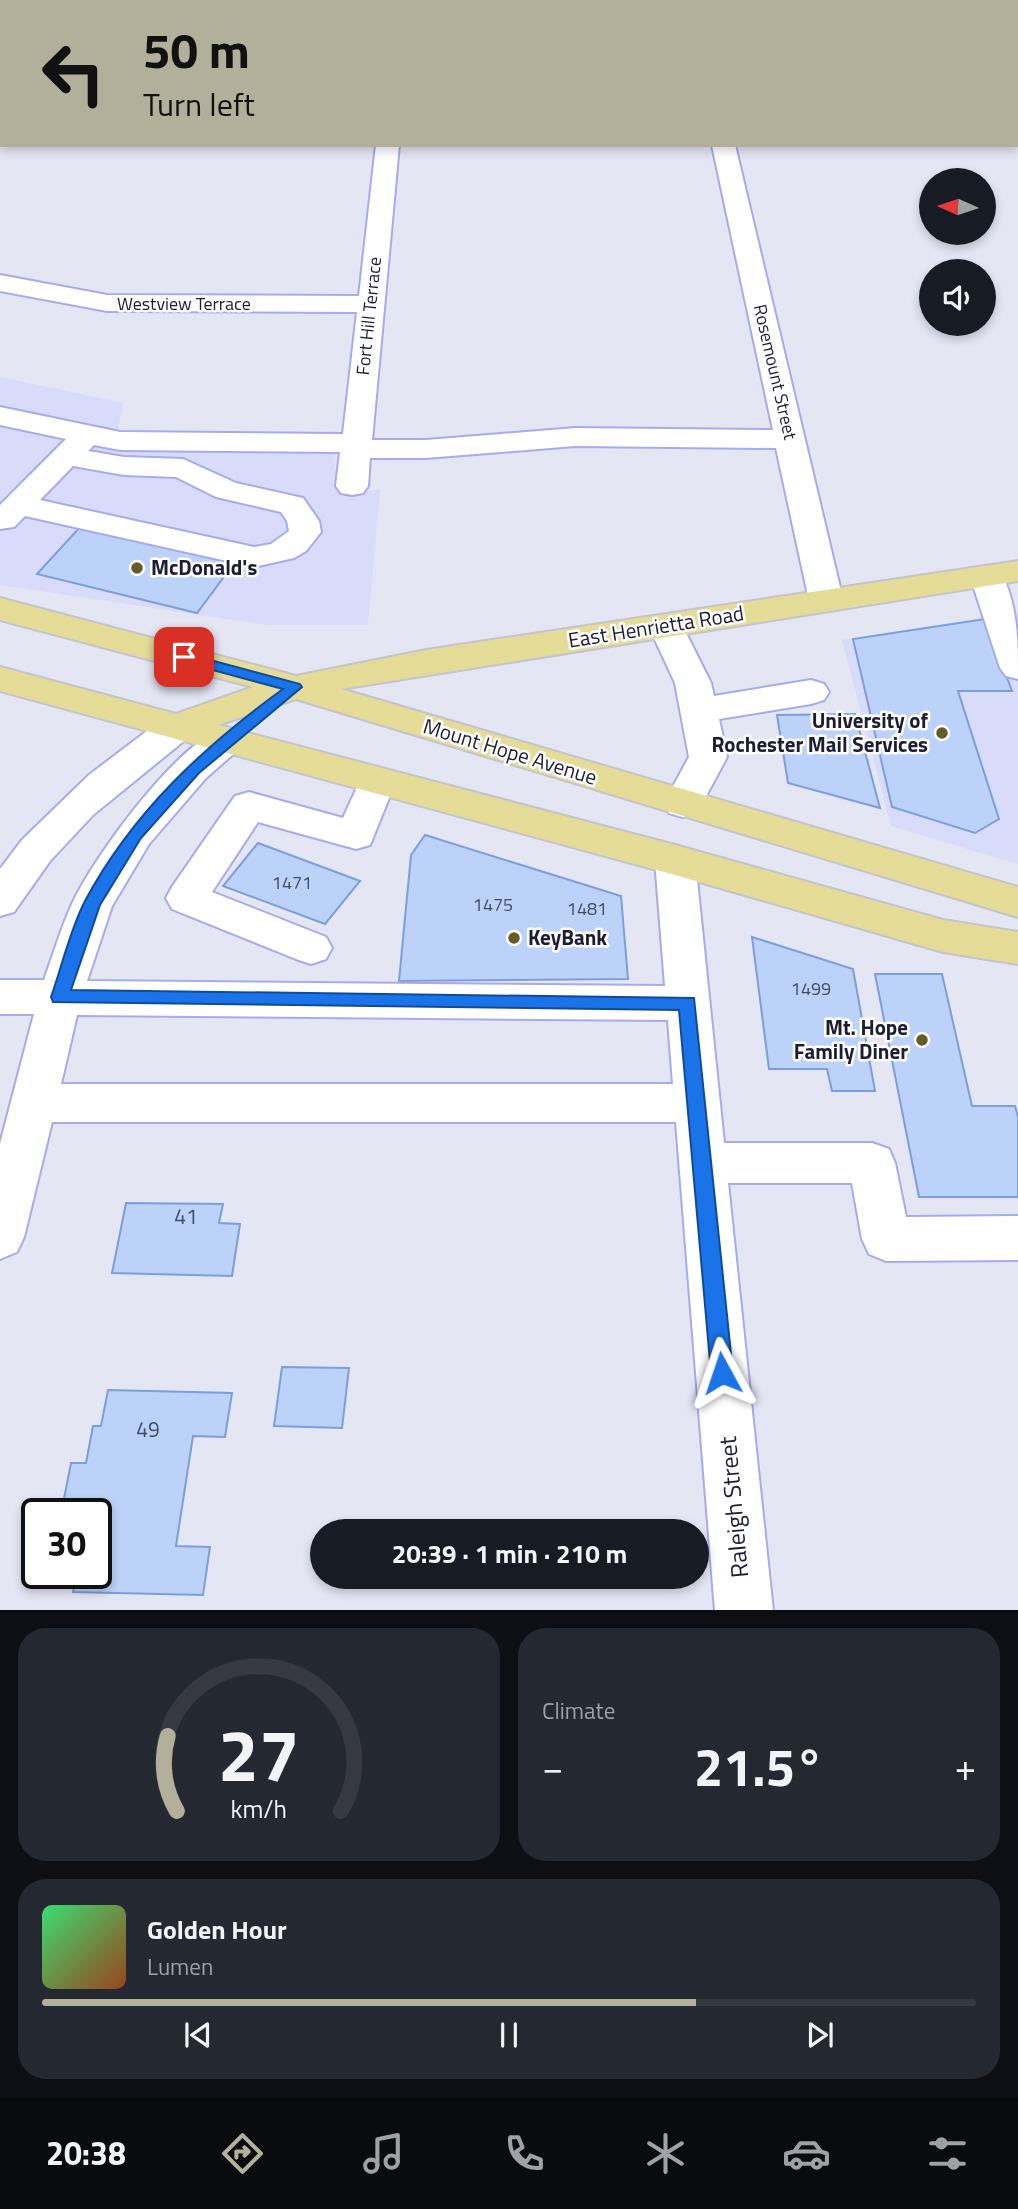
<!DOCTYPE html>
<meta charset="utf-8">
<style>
:root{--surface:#171b24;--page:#242831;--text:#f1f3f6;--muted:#9ea1a6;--line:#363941;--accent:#b2af9a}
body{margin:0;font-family:"Titillium Web",sans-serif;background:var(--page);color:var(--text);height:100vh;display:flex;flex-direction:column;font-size:26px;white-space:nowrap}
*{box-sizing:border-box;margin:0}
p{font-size:23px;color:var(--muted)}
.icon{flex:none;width:38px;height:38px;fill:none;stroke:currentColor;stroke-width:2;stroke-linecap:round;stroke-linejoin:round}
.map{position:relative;height:1610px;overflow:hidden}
.sheet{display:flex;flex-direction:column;gap:18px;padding:18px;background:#0d0f14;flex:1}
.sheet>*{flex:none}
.banner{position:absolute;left:0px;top:0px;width:1018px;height:147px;box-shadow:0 4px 10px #0003;background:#b2af9a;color:#111;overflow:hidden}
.needle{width:46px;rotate:273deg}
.tools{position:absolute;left:919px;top:168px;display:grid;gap:14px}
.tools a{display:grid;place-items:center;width:77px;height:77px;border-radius:50%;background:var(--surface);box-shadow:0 4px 10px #0003;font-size:35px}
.speed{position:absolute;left:21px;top:1498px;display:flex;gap:14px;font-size:35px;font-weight:700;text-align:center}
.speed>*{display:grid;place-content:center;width:91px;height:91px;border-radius:50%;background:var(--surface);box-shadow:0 4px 10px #0003;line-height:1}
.speed .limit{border:4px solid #111;border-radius:10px;background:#fff;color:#111}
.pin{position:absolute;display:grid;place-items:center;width:60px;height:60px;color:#fff;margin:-30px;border-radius:14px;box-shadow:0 4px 10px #0006}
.me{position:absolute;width:77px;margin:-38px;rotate:355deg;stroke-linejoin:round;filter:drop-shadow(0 0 5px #0008)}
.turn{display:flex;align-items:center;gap:24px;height:147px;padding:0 28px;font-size:32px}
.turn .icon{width:91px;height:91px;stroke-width:2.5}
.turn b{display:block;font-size:49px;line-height:60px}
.big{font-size:52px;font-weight:700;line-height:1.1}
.sheet .tile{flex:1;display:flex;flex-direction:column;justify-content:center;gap:10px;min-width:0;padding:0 24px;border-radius:28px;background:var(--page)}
.sheet .dial{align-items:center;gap:0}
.dial svg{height:182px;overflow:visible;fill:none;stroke:var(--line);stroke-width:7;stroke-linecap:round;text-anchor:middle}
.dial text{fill:var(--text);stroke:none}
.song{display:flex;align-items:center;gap:21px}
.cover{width:84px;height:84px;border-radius:10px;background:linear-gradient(135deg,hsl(140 70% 55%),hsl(20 70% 35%))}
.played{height:7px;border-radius:4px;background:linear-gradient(90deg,var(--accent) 70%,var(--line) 70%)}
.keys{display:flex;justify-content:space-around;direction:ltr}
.heat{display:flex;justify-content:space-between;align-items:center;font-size:38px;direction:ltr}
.sheet .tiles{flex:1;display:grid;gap:18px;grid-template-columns:1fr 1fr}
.tile:last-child{grid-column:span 2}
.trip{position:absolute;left:310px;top:1519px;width:399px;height:70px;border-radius:35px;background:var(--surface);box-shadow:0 4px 10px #0003;font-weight:700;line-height:70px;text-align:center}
.menu{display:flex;height:112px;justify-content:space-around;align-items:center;background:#090b0e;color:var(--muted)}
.menu .icon{width:49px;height:49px}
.menu .on{color:var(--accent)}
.menu b{font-size:32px;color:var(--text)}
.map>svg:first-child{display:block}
.built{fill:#d8dbfa}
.building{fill:#bcd2f8;stroke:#7c9eda;stroke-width:2}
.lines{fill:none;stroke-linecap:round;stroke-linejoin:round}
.minor-casing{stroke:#a7abee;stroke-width:4}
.major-casing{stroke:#c4c4cb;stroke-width:4}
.minor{fill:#fff;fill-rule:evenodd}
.major{fill:#e5dc98;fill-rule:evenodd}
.route{fill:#1a73e8;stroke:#114b97;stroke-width:2}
.poi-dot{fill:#645c29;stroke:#fff;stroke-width:2.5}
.labels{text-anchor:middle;stroke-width:5;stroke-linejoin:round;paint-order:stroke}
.far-street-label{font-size:18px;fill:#1d1d37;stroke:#fff}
.number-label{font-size:18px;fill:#454a67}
.poi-label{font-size:21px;font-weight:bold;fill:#1d1d37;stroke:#fff;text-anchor:start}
.street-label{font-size:21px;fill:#1d1d37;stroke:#fff}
.near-number-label{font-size:21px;fill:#454a67}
.near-street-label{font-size:24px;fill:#1d1d37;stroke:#fff}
</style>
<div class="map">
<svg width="1018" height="1611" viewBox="0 0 1018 1611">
<rect width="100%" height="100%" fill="#e4e6f4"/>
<g class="built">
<path d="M376,0H1018V86L1017,2Z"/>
<path d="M0,377L123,403L114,452H335V490H380L368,625H268L0,585Z"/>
<path d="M1018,612V864L891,826L842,640Z"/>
</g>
<g class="building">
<path d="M684,0H747L761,2H683Z"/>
<path d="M80,527L235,562L197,613L37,574Z"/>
<path d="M985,619L1012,691H958L999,819L975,833L892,807L853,639Z"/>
<path d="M855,714L880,808L788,783L777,715Z"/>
<path d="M425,835L621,896L628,979L399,981L411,855Z"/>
<path d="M258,843L360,881L325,924L223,886Z"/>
<path d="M752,937L853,969L875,1091H832L827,1069H769Z"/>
<path d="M875,974H942L972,1106H1015L1018,1117V1197H919Z"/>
<path d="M126,1203L223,1204L219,1223L240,1224L232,1276L112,1273Z"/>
<path d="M282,1367L349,1368L342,1428L274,1426Z"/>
<path d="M108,1390L232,1393L225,1437L193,1436L176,1546L210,1547L203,1595L73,1592L77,1573H96V1514H61L71,1463H86L93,1426H101Z"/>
</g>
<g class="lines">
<g class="minor-casing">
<g id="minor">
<path d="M400,0H420L399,2Z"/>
<path d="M548,0H580L582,2H549Z"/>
<path d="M0,91L2,92V106L0,105Z"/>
<path d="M376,145H399L372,440H426L575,428L773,430L712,145H735L843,600L838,607L826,610L814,607L809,600L776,448L575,446L426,458H370L368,486L363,493L352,495L341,493L336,486L340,452L120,450L94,445L88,451L124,457L183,459L236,483L303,498L319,521L321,532L306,551L294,558L254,567L25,516L14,527L0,529V505L66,439L0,425V407L120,432L343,434L357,312L107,311L0,291V275L107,295L359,296ZM73,466L124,475L176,477L216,497L281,512L287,521L289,531L271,544L254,547L40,500Z"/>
<path d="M987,566L999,569C1018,602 1018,641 1018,679L1006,676L1000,668L970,576L975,569Z"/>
<path d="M666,616L678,619L683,627L711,683L714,696L811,680L824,684L829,692L824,700L811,704L719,719L727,757L697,813L683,817L669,813L664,803L689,757L675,683L649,627L654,619Z"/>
<path d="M177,715L190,718L195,727L190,736L93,815L50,861L14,912L0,916V869L22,840L89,775L164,718Z"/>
<path d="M226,727L239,731L244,740L239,749L206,778L149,844L112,906L87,981L665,986L655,860L661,850L675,845L689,850L695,860L724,1143H872L889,1149L895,1163L906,1217L1018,1216V1260L886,1261L869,1254L862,1239L852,1183H728L773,1611H715L676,1122H52L24,1237L17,1252L0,1259V1144L34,1014H0V980H44C53,955 61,928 72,904C93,858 178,741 226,727ZM77,1015L668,1020L673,1084H61Z"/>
<path d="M377,768L390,772L396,781L370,845L356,849L258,822L212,892L326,937L332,948L326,959L311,964L296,959L172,909L166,898L172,887L235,796L249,792L343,818L364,772Z"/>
</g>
</g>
<g class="major-casing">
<g id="major">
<path d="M249,0H279L281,2H250Z"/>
<path d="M1017,96L1018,97V111L1017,110Z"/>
<path d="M1018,561V581L341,689L1018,887V917L296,699L218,725L675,845L943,920L1018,932V964L943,952L675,875L0,691V667L176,714L253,687L0,620V598L296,676L426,650Z"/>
</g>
</g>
<use href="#minor" class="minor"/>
<use href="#major" class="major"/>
</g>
<path class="route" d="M184,653L300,684L302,687L199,773L141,838L100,905L71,990L694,998L733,1373L729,1380L722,1383L714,1380L711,1373L679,1010L53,1002L51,997C62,966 70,930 85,901C132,813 203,747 283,689L179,661L177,657L179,654Z"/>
<g class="poi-dot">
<circle cx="137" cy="568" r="7"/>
<circle cx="942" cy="733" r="7"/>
<circle cx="514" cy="938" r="7"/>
<circle cx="922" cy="1040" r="7"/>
</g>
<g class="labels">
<g class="far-street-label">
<text x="184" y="310">Westview Terrace</text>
<text transform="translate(369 316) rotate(-84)" y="6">Fort Hill Terrace</text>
<text transform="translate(775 372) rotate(77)" y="6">Rosemount Street</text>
</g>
<g class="number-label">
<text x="292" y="889">1471</text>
<text x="493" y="911">1475</text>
<text x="587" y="915">1481</text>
<text x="811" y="995">1499</text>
</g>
<g class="poi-label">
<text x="151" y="575">McDonald's</text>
<text x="928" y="728" text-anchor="end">University of<tspan x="928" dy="24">Rochester Mail Services</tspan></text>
<text x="528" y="945">KeyBank</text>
<text x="908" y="1035" text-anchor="end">Mt. Hope<tspan x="908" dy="24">Family Diner</tspan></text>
</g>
<g class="street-label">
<text transform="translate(656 627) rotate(-9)" y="7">East Henrietta Road</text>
<text transform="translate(510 752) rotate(17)" y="7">Mount Hope Avenue</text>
</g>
<g class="near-number-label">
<text x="186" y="1224">41</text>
<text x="148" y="1437">49</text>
</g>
<g class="near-street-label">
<text transform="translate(734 1507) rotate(-95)" y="8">Raleigh Street</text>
</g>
</g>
</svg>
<div class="tools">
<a><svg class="needle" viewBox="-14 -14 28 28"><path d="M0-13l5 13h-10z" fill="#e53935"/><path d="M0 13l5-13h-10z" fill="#9ea1a6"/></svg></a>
<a><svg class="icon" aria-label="sound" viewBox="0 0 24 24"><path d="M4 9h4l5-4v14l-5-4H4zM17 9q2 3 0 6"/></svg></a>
</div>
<div class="speed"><div class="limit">30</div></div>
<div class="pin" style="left:184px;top:657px;background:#d93025"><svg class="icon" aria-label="arrive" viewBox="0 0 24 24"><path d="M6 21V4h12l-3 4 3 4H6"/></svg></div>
<svg class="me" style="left:722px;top:1373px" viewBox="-20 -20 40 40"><path d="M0-17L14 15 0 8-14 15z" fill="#1a73e8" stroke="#fff" stroke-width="4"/></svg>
<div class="trip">20:39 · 1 min · 210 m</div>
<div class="banner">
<div class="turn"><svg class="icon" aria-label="left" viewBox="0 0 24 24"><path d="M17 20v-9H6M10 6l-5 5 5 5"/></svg><div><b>50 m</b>Turn left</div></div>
</div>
</div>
<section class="sheet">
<div class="tiles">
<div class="tile dial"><svg viewBox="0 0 100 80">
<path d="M14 69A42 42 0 1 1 86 69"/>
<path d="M14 69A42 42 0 0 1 10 36" stroke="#b2af9a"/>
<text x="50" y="56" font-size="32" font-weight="700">27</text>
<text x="50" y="72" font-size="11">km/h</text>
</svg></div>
<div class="tile"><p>Climate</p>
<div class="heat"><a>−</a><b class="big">21.5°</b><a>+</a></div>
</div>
<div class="tile">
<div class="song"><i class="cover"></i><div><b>Golden Hour</b><p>Lumen</p></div></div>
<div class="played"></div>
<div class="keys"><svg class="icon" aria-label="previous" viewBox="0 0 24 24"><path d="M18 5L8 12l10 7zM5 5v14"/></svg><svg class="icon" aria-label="pause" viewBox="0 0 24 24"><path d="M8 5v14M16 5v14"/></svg><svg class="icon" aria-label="next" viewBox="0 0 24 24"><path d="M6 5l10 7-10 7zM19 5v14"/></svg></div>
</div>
</div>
</section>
<nav class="menu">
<b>20:38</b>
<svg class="icon on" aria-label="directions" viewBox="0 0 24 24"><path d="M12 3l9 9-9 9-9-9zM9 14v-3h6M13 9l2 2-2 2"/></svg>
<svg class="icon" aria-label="music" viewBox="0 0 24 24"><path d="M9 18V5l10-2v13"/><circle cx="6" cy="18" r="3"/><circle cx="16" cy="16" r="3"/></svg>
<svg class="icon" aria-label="phone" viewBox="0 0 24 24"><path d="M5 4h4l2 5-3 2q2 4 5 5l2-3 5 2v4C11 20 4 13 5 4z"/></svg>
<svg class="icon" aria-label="climate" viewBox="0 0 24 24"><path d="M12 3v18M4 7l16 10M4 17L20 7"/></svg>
<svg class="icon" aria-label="car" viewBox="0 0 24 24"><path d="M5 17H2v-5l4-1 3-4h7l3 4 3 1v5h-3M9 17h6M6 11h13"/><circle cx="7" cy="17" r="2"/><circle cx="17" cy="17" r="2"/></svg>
<svg class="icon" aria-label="filters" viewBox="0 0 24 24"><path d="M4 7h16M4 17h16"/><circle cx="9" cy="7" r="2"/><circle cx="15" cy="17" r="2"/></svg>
</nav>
